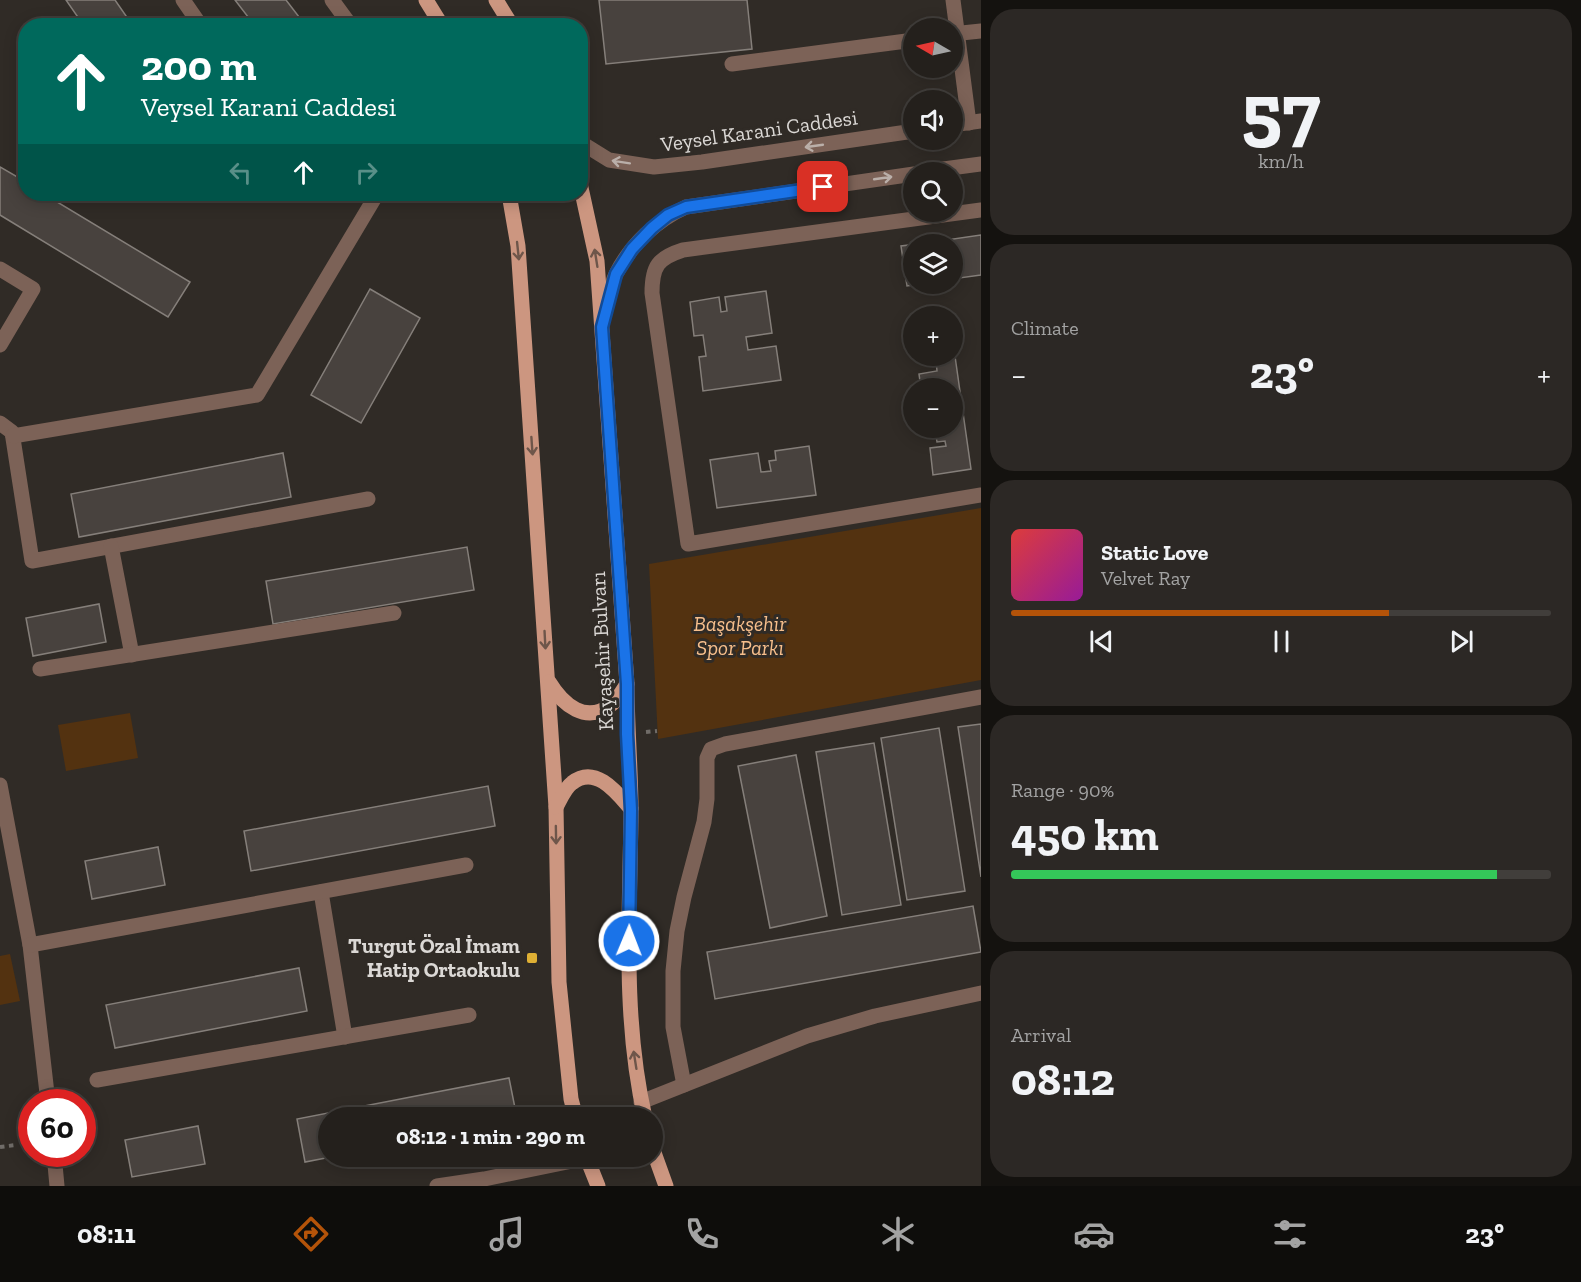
<!DOCTYPE html>
<meta charset="utf-8">
<style>
:root{--surface:#24201c;--page:#2c2825;--text:#f1f3f6;--muted:#a3a3a3;--line:#413e3b;--accent:#b45309}
body{margin:0;font-family:"Zilla Slab",serif;background:var(--page);color:var(--text);height:100vh;display:flex;flex-direction:column;font-size:22px;white-space:nowrap}
*{box-sizing:border-box;margin:0}
p{font-size:20px;color:var(--muted)}
.icon{flex:none;width:33px;height:33px;fill:none;stroke:currentColor;stroke-width:2;stroke-linecap:round;stroke-linejoin:round}
.map{position:relative;flex:1;overflow:hidden}
.details{display:flex;flex-direction:column;gap:9px;padding:9px;background:#14120f;width:600px}
.details>*{flex:none}
.guide{position:absolute;left:18px;top:18px;width:570px;height:183px;border-radius:24px;box-shadow:0 3px 15px #0003,0 0 0 2px var(--line);background:#00695c;color:#fff;overflow:hidden}
.needle{width:39px;rotate:279deg}
.buttons{position:absolute;left:903px;top:18px;display:grid;gap:12px}
.buttons a{display:grid;place-items:center;width:60px;height:60px;border-radius:50%;background:var(--surface);box-shadow:0 3px 15px #0003,0 0 0 2px var(--line);font-size:30px}
.speed{position:absolute;left:18px;top:1089px;display:flex;gap:12px;font-size:30px;font-weight:700;text-align:center}
.speed>*{display:grid;place-content:center;width:78px;height:78px;border-radius:50%;background:var(--surface);box-shadow:0 3px 15px #0003,0 0 0 2px var(--line);line-height:1}
.speed .limit{border:9px solid #d22;background:#fff;color:#111}
.pin{position:absolute;display:grid;place-items:center;width:51px;height:51px;color:#fff;margin:-26px;border-radius:12px;box-shadow:0 3px 9px #0006}
.me{position:absolute;width:66px;margin:-33px;rotate:1deg;stroke-linejoin:round;filter:drop-shadow(0 0 4px #0008)}
.turn{display:flex;align-items:center;gap:21px;height:126px;padding:0 24px;font-size:27px}
.turn .icon{width:78px;height:78px;stroke-width:2.5}
.turn b{display:block;font-size:42px;line-height:51px}
.lanes{display:flex;align-items:center;height:57px;padding:0 24px;background:#0003;justify-content:center;gap:30px;direction:ltr}
.lanes .off{opacity:.35}
.big{font-size:45px;font-weight:800;line-height:1.1}
.details .tile{flex:1;display:flex;flex-direction:column;justify-content:center;gap:9px;min-width:0;padding:0 21px;border-radius:24px;background:var(--page)}
.details .dial{align-items:center;gap:0}
.dial b{font-size:78px;line-height:1}
.song{display:flex;align-items:center;gap:18px}
.cover{width:72px;height:72px;border-radius:9px;background:linear-gradient(135deg,hsl(0 70% 55%),hsl(300 70% 35%))}
.played{height:6px;border-radius:3px;background:linear-gradient(90deg,var(--accent) 70%,var(--line) 70%)}
.keys{display:flex;justify-content:space-around;direction:ltr}
.heat{display:flex;justify-content:space-between;align-items:center;font-size:33px;direction:ltr}
.charge{height:9px;border-radius:4px;background:linear-gradient(90deg,#34c759 90%,var(--line) 0)}
.trip{position:absolute;left:318px;top:1107px;width:345px;height:60px;border-radius:30px;background:var(--surface);box-shadow:0 3px 15px #0003,0 0 0 2px var(--line);font-weight:800;line-height:60px;text-align:center}
.dock{display:flex;height:96px;justify-content:space-around;align-items:center;background:#0e0d0b;color:var(--muted)}
.dock .icon{width:42px;height:42px}
.dock .on{color:var(--accent)}
.dock b{font-size:27px;color:var(--text)}
main{display:flex;flex:1;min-height:0}
.map>svg:first-child{display:block}
.green{fill:#533210}
.building{fill:#48423e;stroke:#857f7a;stroke-width:1.5}
.lines{fill:none;stroke-linecap:round;stroke-linejoin:round}
.path{stroke:#706c68;stroke-width:4;stroke-dasharray:4.5 4.5;stroke-linecap:butt}
.minor{stroke:#7c6257;stroke-width:15}
.major{stroke:#cc9680;stroke-width:15}
.oneway{stroke:#baafa9}
.oneway2{stroke:#6e564a}
.route-casing{stroke:#114b97;stroke-width:15}
.route{stroke:#1a73e8;stroke-width:10}
.poi-dot{fill:#dfb034;stroke:#302b26;stroke-width:2}
.labels{text-anchor:middle;stroke-width:6;stroke-linejoin:round;paint-order:stroke}
.street-label{font-size:21px;fill:#dbd8d5;stroke:#302b26}
.park-label{font-size:21px;font-style:italic;fill:#f7bf8c;stroke:#302b26}
.poi-label{font-size:21px;font-weight:bold;fill:#dbd8d5;stroke:#302b26;text-anchor:end}
</style>
<main>
<div class="map">
<svg width="981" height="1186" viewBox="0 0 981 1186">
<rect width="100%" height="100%" fill="#302b26"/>
<g class="green">
<path d="M981,508V680L658,739L649,564Z"/>
<path d="M130,713L138,758L66,771L58,725Z"/>
<path d="M10,954L20,1001L0,1005V956Z"/>
</g>
<g class="building">
<path d="M66,0H115L133,26H84Z"/>
<path d="M235,0H286L306,26H255Z"/>
<path d="M599,0H747L752,49L606,64Z"/>
<path d="M0,167L26,182V194H44L190,282L168,317L0,215Z"/>
<path d="M981,235V275L952,279V244H940L939,241Z"/>
<path d="M925,243V244H914V284H921L907,286L901,246Z"/>
<path d="M370,289L420,318L361,423L311,395Z"/>
<path d="M766,291L772,333L746,337L748,350L776,346L781,380L703,391L699,357L706,356L703,335L694,336L690,302L719,297L721,312L727,311L725,297Z"/>
<path d="M914,322V334L910,335L908,323Z"/>
<path d="M952,335L971,469L933,475L930,448L946,446L945,441L937,442L936,436L928,437L927,428H952V388H921L919,374L937,371L936,361L922,363L920,356H952Z"/>
<path d="M809,446L816,495L717,508L710,460L758,453L761,472L771,471L769,461L776,460L775,451Z"/>
<path d="M283,453L291,497L79,537L71,494Z"/>
<path d="M467,547L474,590L273,624L266,581Z"/>
<path d="M99,604L106,642L33,656L26,618Z"/>
<path d="M981,724V877L958,727Z"/>
<path d="M939,728L965,891L907,900L881,738Z"/>
<path d="M874,743L901,905L842,915L816,752Z"/>
<path d="M796,755L827,916L770,928L738,766Z"/>
<path d="M488,786L495,826L251,871L244,831Z"/>
<path d="M158,847L165,885L92,899L85,861Z"/>
<path d="M973,906L981,952L715,999L707,952Z"/>
<path d="M299,968L307,1011L115,1048L106,1005Z"/>
<path d="M509,1078L517,1118H328V1156H336L305,1162L297,1119Z"/>
<path d="M198,1126L205,1164L132,1177L125,1140Z"/>
</g>
<g class="lines">
<g class="path">
<path d="M646,732L657,731"/>
<path d="M0,1147L16,1145"/>
</g>
<g class="minor">
<path d="M183,0L201,26"/>
<path d="M332,0L351,26"/>
<path d="M953,0L969,123"/>
<path d="M952,34L981,31"/>
<path d="M732,64L914,40"/>
<path d="M952,125L981,121"/>
<path d="M580,142L609,160L654,167L702,162L914,131"/>
<path d="M921,172L981,164"/>
<path d="M981,210L683,250C658,258 652,266 652,293L688,544L981,495"/>
<path d="M0,269L33,289L0,345"/>
<path d="M602,324C607,308 609,288 616,274C631,244 657,220 686,207L914,174"/>
<path d="M0,423L12,432L32,561L368,499"/>
<path d="M13,436L257,395L377,194"/>
<path d="M111,546L132,655"/>
<path d="M40,669L394,613"/>
<path d="M0,785L30,945L48,1102"/>
<path d="M321,892L345,1037"/>
<path d="M30,945L466,865"/>
<path d="M97,1080L469,1015"/>
<path d="M684,1085L673,1027V971L677,931L684,897L704,822L707,799V758L711,749L725,744L981,697"/>
<path d="M641,1102L807,1036L875,1016L981,993"/>
<path d="M54,1154L57,1186"/>
<path d="M437,1186L484,1179L587,1158"/>
</g>
<g class="major">
<path d="M426,0L442,26"/>
<path d="M496,0L512,26"/>
<path d="M580,183L597,261L627,684C627,727 631,770 631,812C630,914 622,1017 645,1118"/>
<path d="M509,194L518,246L556,807L559,982L571,1099L576,1118"/>
<path d="M549,682C563,705 586,725 612,704C618,699 623,690 627,684"/>
<path d="M556,807C560,800 565,788 572,783C596,764 618,794 631,809"/>
<path d="M652,1147L666,1186"/>
<path d="M586,1156L598,1186"/>
</g>
</g>
<defs><path id="oneway-shaft" d="M-6 0H5M1.5-3L5.5 0L1.5 3" fill="none" stroke-width="1.6" stroke-linecap="round" stroke-linejoin="round" transform="scale(1.5)"/></defs>
<g class="oneway">
<use href="#oneway-shaft" transform="translate(814 146) rotate(172)"/>
<use href="#oneway-shaft" transform="translate(621 162) rotate(-171)"/>
<use href="#oneway-shaft" transform="translate(883 178) rotate(-8)"/>
</g>
<g class="oneway2">
<use href="#oneway-shaft" transform="translate(518 251) rotate(84)"/>
<use href="#oneway-shaft" transform="translate(596 258) rotate(-99)"/>
<use href="#oneway-shaft" transform="translate(532 446) rotate(86)"/>
<use href="#oneway-shaft" transform="translate(545 640) rotate(87)"/>
<use href="#oneway-shaft" transform="translate(556 835) rotate(89)"/>
<use href="#oneway-shaft" transform="translate(635 1060) rotate(-99)"/>
</g>
<g class="lines">
<g class="route-casing">
<path id="route" d="M629,941L631,810L627,734V684L602,327L616,274L632,249L652,228L668,215L686,207L823,187"/>
</g>
<use href="#route" class="route"/>
</g>
<rect class="poi-dot" x="526" y="952" width="12" height="12" rx="3"/>
<g class="labels">
<g class="street-label">
<text transform="translate(759 131) rotate(-8)" y="7">Veysel Karani Caddesi</text>
<text transform="translate(602 651) rotate(-93)" y="7">Kayaşehir Bulvarı</text>
</g>
<g class="park-label">
<text x="740" y="631">Başakşehir<tspan x="740" dy="24">Spor Parkı</tspan></text>
</g>
<g class="poi-label">
<text x="520" y="953">Turgut Özal İmam<tspan x="520" dy="24">Hatip Ortaokulu</tspan></text>
</g>
</g>
</svg>
<div class="buttons">
<a><svg class="needle" viewBox="-14 -14 28 28"><path d="M0-13l5 13h-10z" fill="#e53935"/><path d="M0 13l5-13h-10z" fill="#a3a3a3"/></svg></a>
<a><svg class="icon" aria-label="sound" viewBox="0 0 24 24"><path d="M4 9h4l5-4v14l-5-4H4zM17 9q2 3 0 6"/></svg></a>
<a><svg class="icon" aria-label="search" viewBox="0 0 24 24"><circle cx="10" cy="10" r="6"/><path d="M15 15l6 6"/></svg></a>
<a><svg class="icon" aria-label="layers" viewBox="0 0 24 24"><path d="M12 4l9 5-9 5-9-5zM3 14l9 5 9-5"/></svg></a>
<a>+</a>
<a>−</a>
</div>
<div class="speed"><div class="limit">60</div></div>
<div class="pin" style="left:823px;top:187px;background:#d93025"><svg class="icon" aria-label="arrive" viewBox="0 0 24 24"><path d="M6 21V4h12l-3 4 3 4H6"/></svg></div>
<svg class="me" style="left:629px;top:941px" viewBox="-20 -20 40 40"><circle r="17" fill="#1a73e8" stroke="#fff" stroke-width="3"/><path d="M0-11L8 9 0 5-8 9z" fill="#fff"/></svg>
<div class="trip">08:12 · 1 min · 290 m</div>
<div class="guide">
<div class="turn"><svg class="icon" aria-label="ahead" viewBox="0 0 24 24"><path d="M12 20V5M6 11l6-6 6 6"/></svg><div><b>200 m</b>Veysel Karani Caddesi</div></div>
<div class="lanes"><svg class="icon off" aria-label="left" viewBox="0 0 24 24"><path d="M17 20v-9H6M10 6l-5 5 5 5"/></svg><svg class="icon" aria-label="ahead" viewBox="0 0 24 24"><path d="M12 20V5M6 11l6-6 6 6"/></svg><svg class="icon off" aria-label="right" viewBox="0 0 24 24"><path d="M7 20v-9h11M14 6l5 5-5 5"/></svg></div>
</div>
</div>
<section class="details">
<div class="tile dial"><b>57</b><p>km/h</p></div>
<div class="tile"><p>Climate</p>
<div class="heat"><a>−</a><b class="big">23°</b><a>+</a></div>
</div>
<div class="tile">
<div class="song"><i class="cover"></i><div><b>Static Love</b><p>Velvet Ray</p></div></div>
<div class="played"></div>
<div class="keys"><svg class="icon" aria-label="previous" viewBox="0 0 24 24"><path d="M18 5L8 12l10 7zM5 5v14"/></svg><svg class="icon" aria-label="pause" viewBox="0 0 24 24"><path d="M8 5v14M16 5v14"/></svg><svg class="icon" aria-label="next" viewBox="0 0 24 24"><path d="M6 5l10 7-10 7zM19 5v14"/></svg></div>
</div>
<div class="tile"><p>Range · 90%</p><b class="big">450 km</b><div class="charge"></div></div>
<div class="tile"><p>Arrival</p><b class="big">08:12</b></div>
</section>
</main>
<nav class="dock">
<b>08:11</b>
<svg class="icon on" aria-label="directions" viewBox="0 0 24 24"><path d="M12 3l9 9-9 9-9-9zM9 14v-3h6M13 9l2 2-2 2"/></svg>
<svg class="icon" aria-label="music" viewBox="0 0 24 24"><path d="M9 18V5l10-2v13"/><circle cx="6" cy="18" r="3"/><circle cx="16" cy="16" r="3"/></svg>
<svg class="icon" aria-label="phone" viewBox="0 0 24 24"><path d="M5 4h4l2 5-3 2q2 4 5 5l2-3 5 2v4C11 20 4 13 5 4z"/></svg>
<svg class="icon" aria-label="climate" viewBox="0 0 24 24"><path d="M12 3v18M4 7l16 10M4 17L20 7"/></svg>
<svg class="icon" aria-label="car" viewBox="0 0 24 24"><path d="M5 17H2v-5l4-1 3-4h7l3 4 3 1v5h-3M9 17h6M6 11h13"/><circle cx="7" cy="17" r="2"/><circle cx="17" cy="17" r="2"/></svg>
<svg class="icon" aria-label="filters" viewBox="0 0 24 24"><path d="M4 7h16M4 17h16"/><circle cx="9" cy="7" r="2"/><circle cx="15" cy="17" r="2"/></svg>
<b>23°</b>
</nav>
